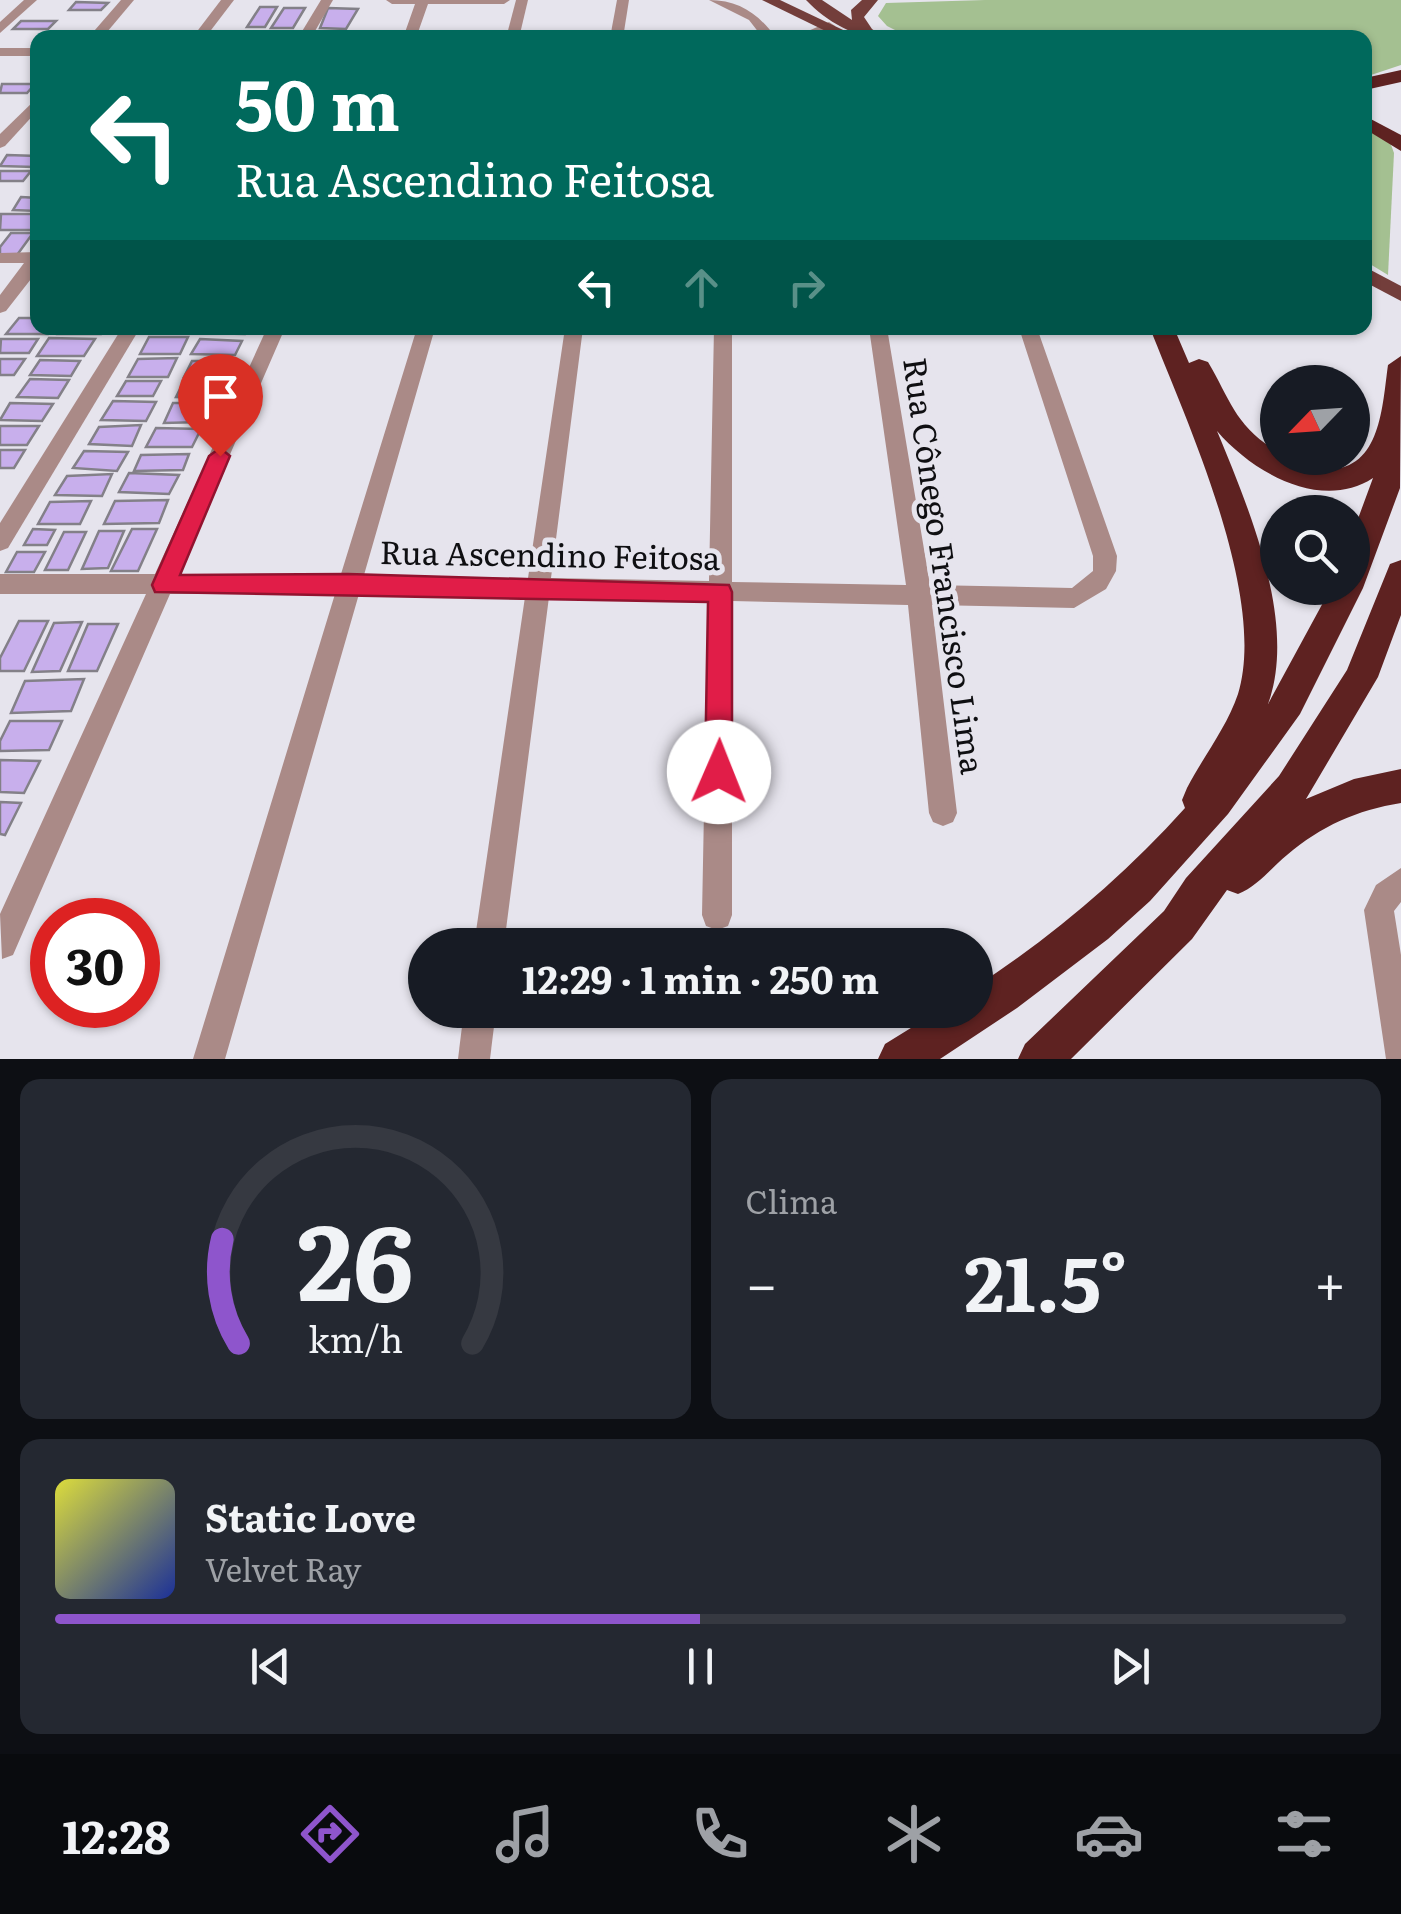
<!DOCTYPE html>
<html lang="pt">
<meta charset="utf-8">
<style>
:root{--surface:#171b24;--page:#242831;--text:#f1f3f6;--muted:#9ea1a6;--line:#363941;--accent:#8e55cc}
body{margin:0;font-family:Literata,serif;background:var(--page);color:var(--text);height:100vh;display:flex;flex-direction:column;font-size:38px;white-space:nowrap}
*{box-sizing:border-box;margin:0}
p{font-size:32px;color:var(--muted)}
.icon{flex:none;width:55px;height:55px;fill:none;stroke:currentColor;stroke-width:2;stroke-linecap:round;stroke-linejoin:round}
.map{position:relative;height:1059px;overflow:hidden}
.drawer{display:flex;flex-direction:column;gap:20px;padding:20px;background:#0d0f14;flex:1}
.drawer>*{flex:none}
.banner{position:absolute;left:30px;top:30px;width:1342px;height:305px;border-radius:20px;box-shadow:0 2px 8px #0004;background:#00695c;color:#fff;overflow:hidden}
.needle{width:65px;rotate:245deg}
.tools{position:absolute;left:1260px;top:365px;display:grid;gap:20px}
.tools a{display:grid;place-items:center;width:110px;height:110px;border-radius:50%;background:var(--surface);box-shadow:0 2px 8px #0004;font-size:50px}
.speed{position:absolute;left:30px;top:898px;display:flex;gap:20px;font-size:50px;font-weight:700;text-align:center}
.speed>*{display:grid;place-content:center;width:130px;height:130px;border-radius:50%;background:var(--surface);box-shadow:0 2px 8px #0004;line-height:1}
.speed .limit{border:15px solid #d22;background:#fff;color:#111}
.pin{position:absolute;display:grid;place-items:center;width:85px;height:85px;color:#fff;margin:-102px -42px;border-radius:50% 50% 50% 0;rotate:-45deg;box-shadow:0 0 10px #0007}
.pin .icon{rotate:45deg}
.me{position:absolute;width:110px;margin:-55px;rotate:1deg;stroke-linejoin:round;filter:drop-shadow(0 0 8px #0008)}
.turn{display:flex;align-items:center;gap:35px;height:210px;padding:0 40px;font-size:45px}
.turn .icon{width:130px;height:130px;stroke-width:2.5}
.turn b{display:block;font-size:70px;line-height:85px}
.lanes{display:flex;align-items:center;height:95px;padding:0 40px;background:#0003;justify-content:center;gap:50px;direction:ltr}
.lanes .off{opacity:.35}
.big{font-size:75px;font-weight:700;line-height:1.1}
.drawer .widget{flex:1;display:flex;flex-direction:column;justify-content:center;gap:15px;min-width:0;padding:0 35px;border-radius:20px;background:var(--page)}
.drawer .dial{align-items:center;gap:0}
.dial svg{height:260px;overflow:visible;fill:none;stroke:var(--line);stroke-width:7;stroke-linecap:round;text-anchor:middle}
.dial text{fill:var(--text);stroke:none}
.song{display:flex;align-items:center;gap:30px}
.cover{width:120px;height:120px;border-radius:15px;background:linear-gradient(135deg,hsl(60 70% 55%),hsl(230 70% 35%))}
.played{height:10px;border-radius:5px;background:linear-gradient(90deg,var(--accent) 50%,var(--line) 50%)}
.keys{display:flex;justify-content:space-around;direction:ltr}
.heat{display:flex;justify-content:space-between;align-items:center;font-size:55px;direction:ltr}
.drawer .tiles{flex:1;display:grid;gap:20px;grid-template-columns:1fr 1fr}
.widget:last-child{grid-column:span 2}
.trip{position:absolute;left:408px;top:928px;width:585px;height:100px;border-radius:50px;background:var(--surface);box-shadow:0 2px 8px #0004;font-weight:700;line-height:100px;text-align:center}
.tabs{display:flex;height:160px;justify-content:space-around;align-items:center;background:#090b0e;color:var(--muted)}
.tabs .icon{width:70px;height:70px}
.tabs .selected{color:var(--accent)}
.tabs b{font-size:45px;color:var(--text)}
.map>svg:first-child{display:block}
.green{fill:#a4c091}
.building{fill:#c8afec;stroke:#838088;stroke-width:2.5}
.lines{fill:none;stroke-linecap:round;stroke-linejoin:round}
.street{fill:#aa8a87;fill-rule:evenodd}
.primary{fill:#733e3b;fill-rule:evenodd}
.highway{fill:#5e2221;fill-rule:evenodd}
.route{fill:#e11d48;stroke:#92132f;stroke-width:2.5}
.labels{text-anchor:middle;stroke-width:10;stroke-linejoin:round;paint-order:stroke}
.street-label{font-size:32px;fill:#0f0f12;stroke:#e6e4ed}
</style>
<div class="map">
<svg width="1401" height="1059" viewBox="0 0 1401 1059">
<rect width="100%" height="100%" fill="#e6e4ed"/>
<g class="green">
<path d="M985,0H1401V65L1365,77V38H911L887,26L878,16L886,3Z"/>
<path d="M1365,127L1390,142L1394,153L1388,275L1365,261Z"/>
</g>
<g class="building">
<path d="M76,2L108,3L101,10H69Z"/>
<path d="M260,7H277L265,27H247Z"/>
<path d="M284,8H305L293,28H271Z"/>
<path d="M328,8L358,9L346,29L320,28Z"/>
<path d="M21,21H56L48,29H13Z"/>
<path d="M2,84H35L27,93H0Z"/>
<path d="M7,155L38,156V163L35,167L0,166Z"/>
<path d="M0,171H31L23,181H0Z"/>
<path d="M21,197L38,198V211L13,210Z"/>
<path d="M1,214H38V222L31,230H0Z"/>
<path d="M11,233H33L17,255H0V247Z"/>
<path d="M19,318H38V328H52L48,334H6Z"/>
<path d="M62,328H104L101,334H58Z"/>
<path d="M203,328H248L245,334L200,333Z"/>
<path d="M149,337H188L180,354H140Z"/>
<path d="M49,338L95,339L84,356H37Z"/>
<path d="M1,339H38L29,353H0Z"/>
<path d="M200,339L242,341L235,355L191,354Z"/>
<path d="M177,358L168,377H128L138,359Z"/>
<path d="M0,359H25L14,375H0Z"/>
<path d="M40,360L80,361L71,376L30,375Z"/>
<path d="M192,361H234L227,377H184Z"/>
<path d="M30,379L69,380L58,398L17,397Z"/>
<path d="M126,381H161L153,396H117Z"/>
<path d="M183,383H221L214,398L176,397Z"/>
<path d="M113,401L156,402L146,421L101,420Z"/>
<path d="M10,403L53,404L42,421L0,420Z"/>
<path d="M173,403H211L203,422L164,423Z"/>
<path d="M141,425L132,446L89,444L99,427Z"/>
<path d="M0,426H39L27,445H0Z"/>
<path d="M156,428L201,429L192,447H146Z"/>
<path d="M0,450H25L14,468H0Z"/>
<path d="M84,451L128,452L117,471L73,468Z"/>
<path d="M189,454L183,470L134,471L141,455Z"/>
<path d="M129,473L179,475L169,494L119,492Z"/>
<path d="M112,474L102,496L55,495L67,476Z"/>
<path d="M168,500L159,523L104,524L115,501Z"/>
<path d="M91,501L80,524H38L50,502Z"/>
<path d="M33,529L55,530L47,545H24Z"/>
<path d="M132,529H157L138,571H111Z"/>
<path d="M99,531H124L108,568L82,569Z"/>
<path d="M64,532H86L68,570H45Z"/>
<path d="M17,552H45L34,572H6Z"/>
<path d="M19,621H48L24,671H0V658Z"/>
<path d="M82,622L60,671L32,672L54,623Z"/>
<path d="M88,624H118L97,671H68Z"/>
<path d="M84,679L71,711L11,713L25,681Z"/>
<path d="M10,721H62L49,750L0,751V741Z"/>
<path d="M0,760L40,761L24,793L0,792Z"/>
<path d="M0,802L21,803L5,835L0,834Z"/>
</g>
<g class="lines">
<g class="street">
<path d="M24,0H37L0,33V22Z"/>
<path d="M121,0H134L102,38H88Z"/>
<path d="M221,0H234L205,38H192Z"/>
<path d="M321,0H333L311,38H298Z"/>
<path d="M386,0H510L504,4H428L416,38H403L415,4H392Z"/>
<path d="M516,0H528L519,38H506Z"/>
<path d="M617,0H629L623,38H610Z"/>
<path d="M709,0C739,0 759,14 776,38H763L749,20Z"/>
<path d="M829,22L835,26L834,29L811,38L794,37Z"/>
<rect x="0" y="48" width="38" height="8"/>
<path d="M38,97V110L5,146L0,148V134Z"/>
<path d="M38,252V270L6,311L0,313V295L24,263H0V253Z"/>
<path d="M122,328H140L8,548L0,551V523Z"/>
<path d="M267,328H285L178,574H341L417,328H435L364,575L528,578L565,328H583L551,578L709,581L714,328H732V582L906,585L869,328H887L930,585L1072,588L1093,571V556L1019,328H1037L1117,556L1116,571L1106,589L1074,608L932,605L957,813L953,822L943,826L933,822L929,813L908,605L732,601V915L728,926L717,930L706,926L702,915L708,601L549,597L504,945H474L525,597L359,594L225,1059H193L335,594H170L13,955L2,959L0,914L146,594H0V574H155Z"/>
<path d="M1401,868V902L1394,911L1401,955V1059H1386L1364,910L1376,885Z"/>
<path d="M464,1010H496L490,1059H458Z"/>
</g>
<g class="primary">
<path d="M762,0H780L860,38H840Z"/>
<path d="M806,0H822L852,20L851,10L862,0H878L864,17L872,29L885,38C855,38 827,22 806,0Z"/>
<path d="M1365,267L1401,286V301L1365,282Z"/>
</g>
<g class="highway">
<path d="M1401,70V82L1365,90V78Z"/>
<path d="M1365,116L1401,135V151L1365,129Z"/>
<path d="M1150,328H1174L1189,363L1199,359L1208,362C1231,401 1235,426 1278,452V458C1293,458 1306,468 1322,469C1381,474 1382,407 1388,365L1401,356L1400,488L1363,588L1300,714L1228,814L1150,901L1108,939L1017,1008L940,1059H878L885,1044L940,1010H975V987C1052,937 1123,877 1185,808L1182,800L1187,788C1203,757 1227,727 1238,694C1268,596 1186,420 1150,328ZM1217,431C1252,472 1321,512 1373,478L1352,535V588H1331L1268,704C1298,623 1248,506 1217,431Z"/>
<path d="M1401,560V615L1378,677L1306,799L1354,779L1401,769V803C1357,810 1321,826 1287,855C1270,869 1258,886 1238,894L1227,890L1192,939L1071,1059H1018L1025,1044L1164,911L1186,878L1279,776L1347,670L1390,564Z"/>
</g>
</g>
<path class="route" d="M220,448L230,456L180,575L348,574L729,585L732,592V772L728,781L719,784L709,781L705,772L708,602L155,592L152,585L209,456Z"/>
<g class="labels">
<g class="street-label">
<text transform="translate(550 556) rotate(1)" y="11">Rua Ascendino Feitosa</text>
<text transform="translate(943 566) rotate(82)" y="11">Rua Cônego Francisco Lima</text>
</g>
</g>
</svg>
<div class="tools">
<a><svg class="needle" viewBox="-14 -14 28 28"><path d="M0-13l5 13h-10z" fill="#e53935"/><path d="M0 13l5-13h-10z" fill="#9ea1a6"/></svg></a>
<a><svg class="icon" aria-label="search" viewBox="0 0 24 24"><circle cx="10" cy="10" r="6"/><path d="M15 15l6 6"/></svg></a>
</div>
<div class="speed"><div class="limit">30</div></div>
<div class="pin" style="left:220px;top:456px;background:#d93025"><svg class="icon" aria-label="arrive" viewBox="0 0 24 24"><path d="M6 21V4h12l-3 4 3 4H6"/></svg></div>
<svg class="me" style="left:719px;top:772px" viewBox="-20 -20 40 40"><circle r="19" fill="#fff"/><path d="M0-13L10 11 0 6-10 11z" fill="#e11d48"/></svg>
<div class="trip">12:29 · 1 min · 250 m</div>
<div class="banner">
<div class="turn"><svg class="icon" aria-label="left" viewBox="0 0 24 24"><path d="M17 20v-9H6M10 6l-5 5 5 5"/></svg><div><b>50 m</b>Rua Ascendino Feitosa</div></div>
<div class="lanes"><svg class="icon" aria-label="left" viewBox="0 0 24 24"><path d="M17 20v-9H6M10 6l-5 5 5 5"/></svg><svg class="icon off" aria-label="ahead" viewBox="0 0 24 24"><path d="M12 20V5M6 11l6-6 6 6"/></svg><svg class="icon off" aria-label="right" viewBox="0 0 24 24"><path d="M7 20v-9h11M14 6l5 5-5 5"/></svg></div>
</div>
</div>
<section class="drawer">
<div class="tiles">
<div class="widget dial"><svg viewBox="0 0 100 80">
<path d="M14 69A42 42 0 1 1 86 69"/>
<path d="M14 69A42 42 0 0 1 9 37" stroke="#8e55cc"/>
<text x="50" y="56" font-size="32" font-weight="700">26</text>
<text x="50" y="72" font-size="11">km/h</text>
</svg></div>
<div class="widget"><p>Clima</p>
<div class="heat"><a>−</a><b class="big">21.5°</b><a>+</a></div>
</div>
<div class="widget">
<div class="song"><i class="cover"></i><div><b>Static Love</b><p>Velvet Ray</p></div></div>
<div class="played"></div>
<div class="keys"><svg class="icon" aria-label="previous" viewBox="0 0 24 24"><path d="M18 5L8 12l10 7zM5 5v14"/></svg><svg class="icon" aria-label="pause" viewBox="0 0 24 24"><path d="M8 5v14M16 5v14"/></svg><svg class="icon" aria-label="next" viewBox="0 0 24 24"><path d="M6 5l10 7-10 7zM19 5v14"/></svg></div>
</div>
</div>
</section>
<nav class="tabs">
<b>12:28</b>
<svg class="icon selected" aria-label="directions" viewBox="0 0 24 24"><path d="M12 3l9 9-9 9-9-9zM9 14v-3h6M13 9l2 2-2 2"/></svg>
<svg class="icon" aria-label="music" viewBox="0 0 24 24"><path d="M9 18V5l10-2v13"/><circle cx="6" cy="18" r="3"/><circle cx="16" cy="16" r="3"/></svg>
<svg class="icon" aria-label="phone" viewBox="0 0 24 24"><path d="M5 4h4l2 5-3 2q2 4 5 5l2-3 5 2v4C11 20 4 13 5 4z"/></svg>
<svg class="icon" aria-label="climate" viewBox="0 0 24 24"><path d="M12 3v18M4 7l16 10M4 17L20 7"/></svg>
<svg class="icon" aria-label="car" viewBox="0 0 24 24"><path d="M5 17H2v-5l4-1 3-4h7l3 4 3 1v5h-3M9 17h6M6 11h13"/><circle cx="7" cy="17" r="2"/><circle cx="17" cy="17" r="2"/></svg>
<svg class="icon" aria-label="filters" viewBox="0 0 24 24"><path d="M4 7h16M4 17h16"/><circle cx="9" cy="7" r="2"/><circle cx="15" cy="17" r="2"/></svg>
</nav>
